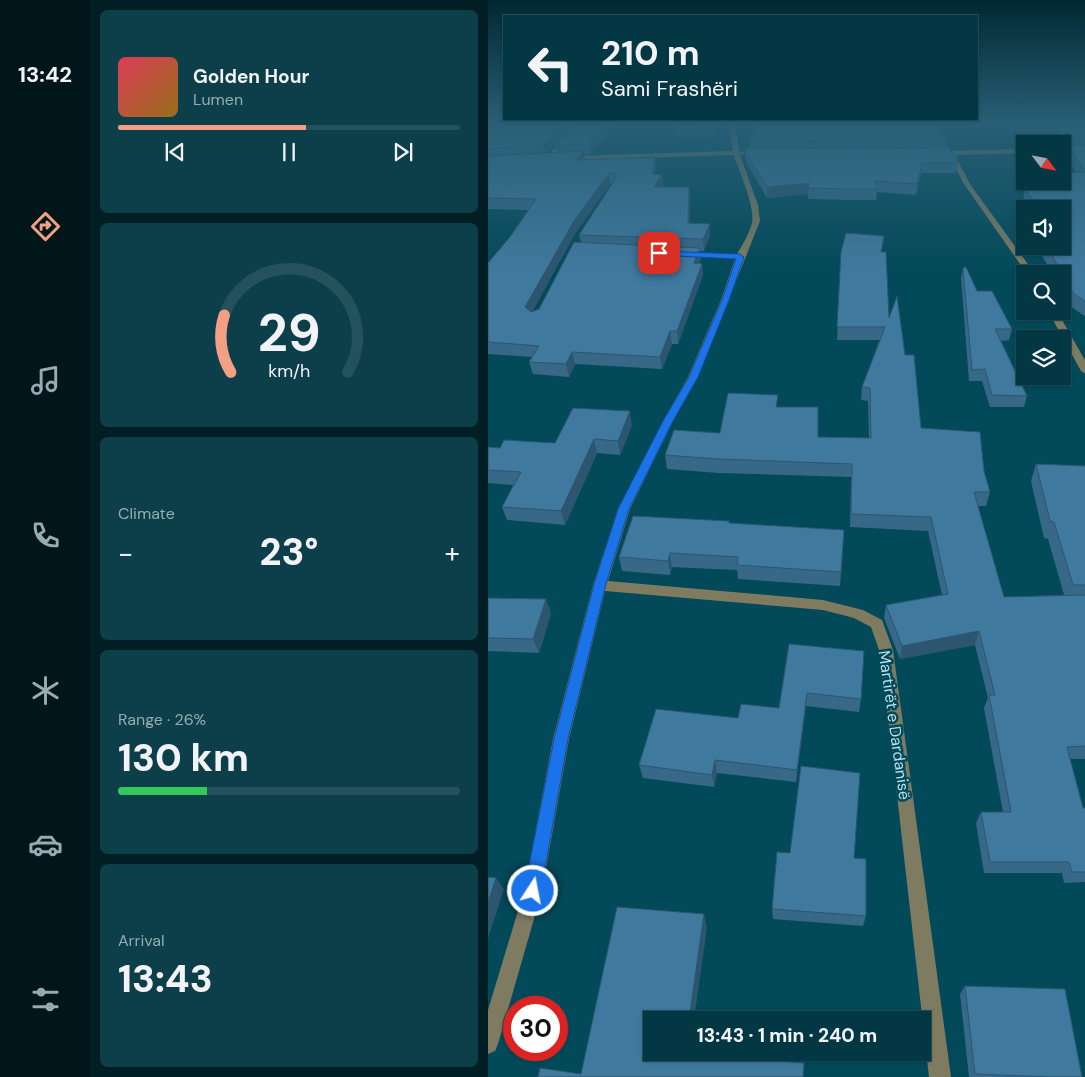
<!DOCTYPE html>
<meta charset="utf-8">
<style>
:root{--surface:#023743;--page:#0c3f4a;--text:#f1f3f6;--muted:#96acb2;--line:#23515c;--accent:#f39f83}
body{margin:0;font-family:"DM Sans",sans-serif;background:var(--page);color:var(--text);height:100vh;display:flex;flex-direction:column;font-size:19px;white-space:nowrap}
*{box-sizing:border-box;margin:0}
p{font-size:16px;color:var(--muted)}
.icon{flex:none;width:28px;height:28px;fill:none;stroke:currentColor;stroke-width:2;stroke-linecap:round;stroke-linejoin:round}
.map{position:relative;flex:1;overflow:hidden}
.drawer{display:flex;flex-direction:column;gap:10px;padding:10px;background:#011e25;width:398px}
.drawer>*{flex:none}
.top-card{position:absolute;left:15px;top:15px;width:475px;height:105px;border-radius:0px;box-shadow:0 1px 4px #0004,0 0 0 1px var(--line);background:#023743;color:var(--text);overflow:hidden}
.needle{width:32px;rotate:122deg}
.tools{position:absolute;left:528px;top:135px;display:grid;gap:10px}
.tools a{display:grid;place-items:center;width:55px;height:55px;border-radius:0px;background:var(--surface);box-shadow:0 1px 4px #0004,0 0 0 1px var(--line);font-size:25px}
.speed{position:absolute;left:15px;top:996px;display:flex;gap:10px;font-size:25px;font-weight:700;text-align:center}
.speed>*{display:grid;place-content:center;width:65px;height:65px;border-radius:50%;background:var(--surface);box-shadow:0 1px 4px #0004,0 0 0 1px var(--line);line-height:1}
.speed .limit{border:8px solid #d22;background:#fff;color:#111}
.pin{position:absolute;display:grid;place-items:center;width:42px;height:42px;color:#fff;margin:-21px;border-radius:10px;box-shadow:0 2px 8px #0006}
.me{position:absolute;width:55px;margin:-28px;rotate:11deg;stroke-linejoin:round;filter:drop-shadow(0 0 4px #0008)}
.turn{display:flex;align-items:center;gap:18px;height:105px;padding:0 15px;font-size:22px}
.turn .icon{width:65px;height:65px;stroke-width:2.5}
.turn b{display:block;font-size:35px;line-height:42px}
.big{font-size:38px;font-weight:800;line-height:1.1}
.drawer .card{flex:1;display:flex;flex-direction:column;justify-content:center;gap:8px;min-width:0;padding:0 18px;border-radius:8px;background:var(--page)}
.drawer .dial{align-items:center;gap:0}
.dial svg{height:130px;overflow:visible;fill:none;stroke:var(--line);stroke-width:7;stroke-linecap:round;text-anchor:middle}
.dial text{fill:var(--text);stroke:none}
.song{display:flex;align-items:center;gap:15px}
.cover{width:60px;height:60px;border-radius:8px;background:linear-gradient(135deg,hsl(350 70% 55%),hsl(40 70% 35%))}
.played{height:5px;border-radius:2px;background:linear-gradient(90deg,var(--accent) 55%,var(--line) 55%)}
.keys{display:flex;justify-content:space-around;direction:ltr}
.heat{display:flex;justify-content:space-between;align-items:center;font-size:28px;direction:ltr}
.charge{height:8px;border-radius:4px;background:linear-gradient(90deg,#34c759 26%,var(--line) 0)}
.trip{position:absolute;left:155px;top:1011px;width:288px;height:50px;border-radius:0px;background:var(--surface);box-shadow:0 1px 4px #0004,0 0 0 1px var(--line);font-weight:800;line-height:50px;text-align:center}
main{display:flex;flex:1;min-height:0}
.menu{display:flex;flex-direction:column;width:90px;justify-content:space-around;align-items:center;background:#01161b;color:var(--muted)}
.menu .icon{width:35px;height:35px}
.menu .current{color:var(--accent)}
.menu b{font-size:22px;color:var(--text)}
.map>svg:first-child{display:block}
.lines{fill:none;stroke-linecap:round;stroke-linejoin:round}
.minor{fill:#7f7b61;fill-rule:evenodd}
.wall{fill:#376888;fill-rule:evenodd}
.shaded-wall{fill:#2d556f}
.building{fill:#40799e;stroke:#2d556f}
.route{fill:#1a73e8;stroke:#114b97}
.labels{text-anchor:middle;stroke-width:5;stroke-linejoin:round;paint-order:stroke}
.near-street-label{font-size:16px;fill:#badfeb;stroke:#024959}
</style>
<main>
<nav class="menu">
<b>13:42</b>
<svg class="icon current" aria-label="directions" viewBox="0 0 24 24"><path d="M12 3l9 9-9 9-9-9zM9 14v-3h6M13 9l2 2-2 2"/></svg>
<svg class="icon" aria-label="music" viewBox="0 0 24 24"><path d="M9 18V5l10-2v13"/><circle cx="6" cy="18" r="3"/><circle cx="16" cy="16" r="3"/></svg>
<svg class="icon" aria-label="phone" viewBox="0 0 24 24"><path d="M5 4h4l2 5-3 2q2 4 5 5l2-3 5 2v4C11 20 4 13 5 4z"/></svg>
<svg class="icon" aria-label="climate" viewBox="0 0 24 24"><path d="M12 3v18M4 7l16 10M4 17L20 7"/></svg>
<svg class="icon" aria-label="car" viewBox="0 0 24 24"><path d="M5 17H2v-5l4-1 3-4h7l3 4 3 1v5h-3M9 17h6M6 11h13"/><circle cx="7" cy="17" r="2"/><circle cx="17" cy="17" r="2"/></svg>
<svg class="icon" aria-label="filters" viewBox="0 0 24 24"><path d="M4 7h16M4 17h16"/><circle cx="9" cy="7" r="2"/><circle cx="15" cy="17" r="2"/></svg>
</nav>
<section class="drawer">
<div class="card">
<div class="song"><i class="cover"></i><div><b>Golden Hour</b><p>Lumen</p></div></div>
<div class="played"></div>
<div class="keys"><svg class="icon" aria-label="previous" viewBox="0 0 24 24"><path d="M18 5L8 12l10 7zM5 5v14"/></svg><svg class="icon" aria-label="pause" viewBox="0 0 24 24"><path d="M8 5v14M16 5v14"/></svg><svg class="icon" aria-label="next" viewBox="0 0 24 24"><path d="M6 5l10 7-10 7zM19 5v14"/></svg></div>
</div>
<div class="card dial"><svg viewBox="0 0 100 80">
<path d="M14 69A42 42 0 1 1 86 69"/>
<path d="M14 69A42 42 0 0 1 10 34" stroke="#f39f83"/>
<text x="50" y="56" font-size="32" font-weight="700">29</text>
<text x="50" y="72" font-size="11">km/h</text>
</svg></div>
<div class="card"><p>Climate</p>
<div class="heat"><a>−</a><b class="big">23°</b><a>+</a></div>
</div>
<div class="card"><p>Range · 26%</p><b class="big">130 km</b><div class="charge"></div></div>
<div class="card"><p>Arrival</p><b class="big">13:43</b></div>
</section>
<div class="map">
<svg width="598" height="1077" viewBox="0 0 598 1077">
<rect width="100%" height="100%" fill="#024959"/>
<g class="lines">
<g class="minor">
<path d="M92,122H98L61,160H57V158Z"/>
<path d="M241,122H247L251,151L259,153L252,155L270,205L272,221L210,377L185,421L142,509L120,581L335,600L375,610L394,620L405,650L463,1077H441L403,742L391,650L383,627L366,618L335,610L117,591L81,739L54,891L10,1044L7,1051L0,1054V1010L36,891L65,739L105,585L130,509L175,421L200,377L233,300L247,259L197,256L193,254L197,252L249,254C255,244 261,234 264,223C267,205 251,172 246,155L81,160L78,158L81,156L245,151Z"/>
<path d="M536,149V153L467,155L482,184L547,274H539L476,184L461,155H449L446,153L449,151Z"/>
<rect x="574" y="149" width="24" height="4"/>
<path d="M560,311H569L598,362V374L593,371Z"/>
</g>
</g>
<g class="wall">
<path d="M0,122H129L103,154H97V159L167,157L168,168L167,174L174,175L175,185V187L202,197V223L222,224V235L216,251H212L213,259L211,263L214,264L215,275L190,344H184L174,369L87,364L81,377L45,374L41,362L44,357L0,354V263L22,237L40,210L0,209ZM77,135L67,145L69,152L59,153ZM122,184H124L91,235L93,243L51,309L44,312L88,232Z"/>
<path d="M189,122H227L226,136L189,137L188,129Z"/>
<path d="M268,122H500L499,126L448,125L458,139L457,147L470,163L468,173H433L428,195L389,192L388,200H362L320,199V194L279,198L258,162L257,151L262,148V141L266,131V125Z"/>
<path d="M557,122H598V317L582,306L574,292V274H564L549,246H574V209H541L535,200L537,189L553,188L550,184L551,181H574L588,173L577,155L579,148H574V144H570Z"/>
<path d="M353,252L401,318L417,355L433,428L496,471L502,492L498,506H490L516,597L576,595L560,539L556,538L543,481L548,464L598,466V759H582L595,808H598V882L576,883L574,873H496L488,823L493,812H515L496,708L500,698L487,645L412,659L396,618L398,605L454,595L440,531L362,527L363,477L231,473L179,469L177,455L232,433L290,407L330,437L381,438L380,401L373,400L374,387L392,340H349Z"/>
<path d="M475,268L489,291L524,329L521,340L513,341L539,396L536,407H502L494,381H481L473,278Z"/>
<path d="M144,425L132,455L109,453L77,525L19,520L14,507L25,485L0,483V447L12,448L67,443Z"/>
<path d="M241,521V523L356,530L352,586L250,579L249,570L184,567L182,575L134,571L131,557Z"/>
<path d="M0,598L63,613L51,653L0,651Z"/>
<path d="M301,644L373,699L371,712L318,706L308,782L229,773L226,787L155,778L151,765L250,718L291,708Z"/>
<path d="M366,858L378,916L375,926L285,919L284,909Z"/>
<path d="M477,986L594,1077H481L472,994Z"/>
</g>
<g class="shaded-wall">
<path d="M79,122H90L56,155L54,145Z"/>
<path d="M120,122H129L103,154L101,144Z"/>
<path d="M96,151L98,161L88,160Z"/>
<path d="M167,157L168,168L166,185L165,174Z"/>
<path d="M434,163L433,173L428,195L429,184Z"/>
<path d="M121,173L122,184L88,232L40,319L37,307L86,221Z"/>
<path d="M174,175L175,185L167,197L166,187Z"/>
<path d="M321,183L320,194L279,198V187Z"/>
<path d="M201,187L202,197L201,234L200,223Z"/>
<path d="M222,224V235L216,251L215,239Z"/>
<path d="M212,248L213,259L207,275L206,263Z"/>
<path d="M214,264L215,275L190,344L189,331Z"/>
<path d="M182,331L184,344L174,369L172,357Z"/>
<path d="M84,352L87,364L81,377L78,364Z"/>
<path d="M142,411L144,425L132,455L130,441Z"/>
<path d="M106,439L109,453L77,525L73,511Z"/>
<path d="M182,553L184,567L182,575L180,561Z"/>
<path d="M58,599L63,613L51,653L45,639Z"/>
<path d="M491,631L487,645L412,659L414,646Z"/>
<path d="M319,693L318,706L308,782L309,770Z"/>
<path d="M227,760L229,773L226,787L224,775Z"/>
<path d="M8,878L16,889L0,939V903Z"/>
<path d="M216,914L219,928L206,1020H201Z"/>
<path d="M196,1052H202L200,1064L196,1054Z"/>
</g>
<g class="building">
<path d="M0,122H79L54,145L0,149Z"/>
<path d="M89,122H120L101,144L67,145Z"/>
<path d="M189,122H226V128L188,129Z"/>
<path d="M268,122H445L458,139L262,141L269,125H266Z"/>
<path d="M565,122H598V124H593L598,131V137L575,138Z"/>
<path d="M580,145H598V172Z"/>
<path d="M461,147L470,163H434L429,184L387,181L389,189H362L320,188L321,183L279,187L257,151L259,148L392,149Z"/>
<path d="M96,151L88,160L167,157L165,174L174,175L166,187H201L200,223L222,224L215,239L91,235L129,176L128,174L121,173L86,221L37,307L43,312L51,309L86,242L212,248L206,263L214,264L189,331H182L172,357L84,352L78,364L41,362L51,346L0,342V263L22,237L48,199L0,198V156Z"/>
<path d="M598,172V302L586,294L579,283L559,246H574V209H552L537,189L563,188L559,181H574V173Z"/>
<path d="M358,233L396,236L393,252H398L401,318L409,296L417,355H426L433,428L492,432L496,471L502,492H486L516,597L598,595V746L579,747L595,808H598V872H584L581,862H502L493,812H523L501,695H507L491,631L414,646L398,605L460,594L443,517L363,514L364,464L230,459L177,455L186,430L232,433L240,393L290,395L288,407H330V437L383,438L382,388L374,387L397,327H349L353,252Z"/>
<path d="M478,267L489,291H504L524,329H507L539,396L504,395L497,369L484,370L475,268Z"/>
<path d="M85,408L142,411L130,441L106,439L73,511L14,507L33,472L0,470V447L12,448L16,440L67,443Z"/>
<path d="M548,464L598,466V585H585L566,522L562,521Z"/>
<path d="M145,516L241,521V523L356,530L353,572L249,565L250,557L182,553L180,561L131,557Z"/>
<path d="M0,598L58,599L45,639L0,638Z"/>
<path d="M301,644L376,651L373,699L319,693L309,770L227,760L224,775L151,765L168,709L250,718L253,704L291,708Z"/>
<path d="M313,766L372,773L366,858L378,859V916L284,909L289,852L302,853Z"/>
<path d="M0,877L8,878L0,903Z"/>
<path d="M129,907L216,914L201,1020H164V1052H196V1054L316,1063L315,1077H50L52,1068L93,1074Z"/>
<path d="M477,986L577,989L594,1077H563L487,1074Z"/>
</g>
<linearGradient id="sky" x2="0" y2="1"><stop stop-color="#012831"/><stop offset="0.45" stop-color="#285f76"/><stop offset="1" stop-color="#285f76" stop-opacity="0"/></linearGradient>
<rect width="598" height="272" fill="url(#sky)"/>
<path class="route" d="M171,251L252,254L256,257L241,300L210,377L185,421L141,509L118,584L80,739L53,891L50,897L45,899L39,897L36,891L66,739L106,584L130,509L175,421L201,377L234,300L248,259L169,255L168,253Z"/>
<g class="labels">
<g class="near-street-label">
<text transform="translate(407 725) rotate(82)" y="6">Martirët e Dardanisë</text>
</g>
</g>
</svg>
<div class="tools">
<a><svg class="needle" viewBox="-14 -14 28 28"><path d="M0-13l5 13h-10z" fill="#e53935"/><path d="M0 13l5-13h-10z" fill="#96acb2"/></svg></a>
<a><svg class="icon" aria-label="sound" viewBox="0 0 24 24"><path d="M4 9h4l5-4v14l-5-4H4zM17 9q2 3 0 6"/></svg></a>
<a><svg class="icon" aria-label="search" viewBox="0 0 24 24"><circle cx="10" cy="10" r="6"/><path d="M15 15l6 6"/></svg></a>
<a><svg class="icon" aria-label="layers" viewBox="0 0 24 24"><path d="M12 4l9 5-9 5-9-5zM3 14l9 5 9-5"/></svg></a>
</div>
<div class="speed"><div class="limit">30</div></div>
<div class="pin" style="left:171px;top:253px;background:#d93025"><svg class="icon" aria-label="arrive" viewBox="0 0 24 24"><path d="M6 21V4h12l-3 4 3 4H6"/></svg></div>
<svg class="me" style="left:45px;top:891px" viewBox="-20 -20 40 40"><circle r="17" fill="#1a73e8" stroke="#fff" stroke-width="3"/><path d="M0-11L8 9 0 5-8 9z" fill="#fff"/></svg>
<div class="trip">13:43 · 1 min · 240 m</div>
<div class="top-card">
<div class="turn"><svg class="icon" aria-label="left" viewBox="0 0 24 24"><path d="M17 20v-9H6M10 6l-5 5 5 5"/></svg><div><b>210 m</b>Sami Frashëri</div></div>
</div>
</div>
</main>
